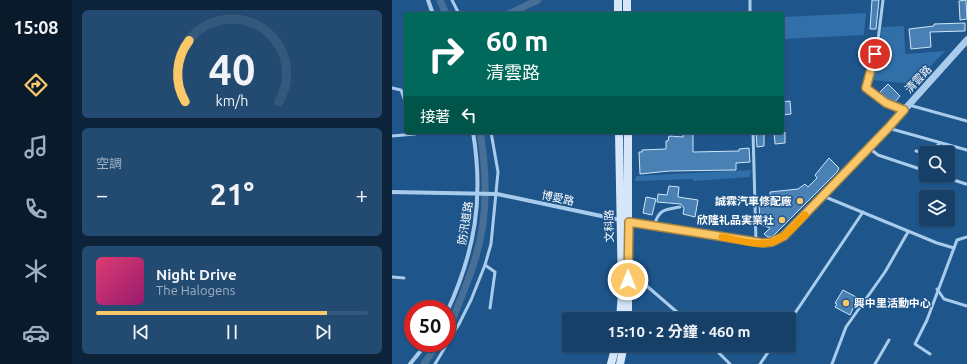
<!DOCTYPE html>
<html lang="zh-TW">
<meta charset="utf-8">
<style>
:root{--surface:#164068;--page:#234b71;--text:#f1f3f6;--muted:#9eafc0;--line:#35597c;--accent:#fbc869}
body{margin:0;font-family:Ubuntu,"Noto Sans TC",sans-serif;background:var(--page);color:var(--text);height:100vh;display:flex;flex-direction:column;font-size:15px;white-space:nowrap}
*{box-sizing:border-box;margin:0}
p{font-size:13px;color:var(--muted)}
.icon{flex:none;width:22px;height:22px;fill:none;stroke:currentColor;stroke-width:2;stroke-linecap:round;stroke-linejoin:round}
.map{position:relative;flex:1;overflow:hidden}
.drawer{display:flex;flex-direction:column;gap:10px;padding:10px;background:#0c2339;width:320px}
.drawer>*{flex:none}
.hud{position:absolute;left:12px;top:12px;width:380px;height:122px;border-radius:4px;box-shadow:0 1px 3px #0004,0 0 0 1px var(--line);background:#00695c;color:#fff;overflow:hidden}
.controls{position:absolute;left:527px;top:146px;display:grid;gap:8px}
.controls a{display:grid;place-items:center;width:36px;height:36px;border-radius:4px;background:var(--surface);box-shadow:0 1px 3px #0004,0 0 0 1px var(--line);font-size:20px}
.speed{position:absolute;left:12px;top:300px;display:flex;gap:8px;font-size:20px;font-weight:700;text-align:center}
.speed>*{display:grid;place-content:center;width:52px;height:52px;border-radius:50%;background:var(--surface);box-shadow:0 1px 3px #0004,0 0 0 1px var(--line);line-height:1}
.speed .limit{border:6px solid #d22;background:#fff;color:#111}
.pin{position:absolute;display:grid;place-items:center;width:34px;height:34px;color:#fff;margin:-17px;border:2px solid #fff;border-radius:50%;box-shadow:0 1px 4px #0007}
.me{position:absolute;width:44px;margin:-22px;rotate:0deg;stroke-linejoin:round;filter:drop-shadow(0 0 3px #0008)}
.turn{display:flex;align-items:center;gap:14px;height:84px;padding:0 16px;font-size:18px}
.turn .icon{width:52px;height:52px;stroke-width:2.5}
.turn b{display:block;font-size:28px;line-height:34px}
.then{display:flex;align-items:center;height:38px;padding:0 16px;background:#0003;gap:8px;font-size:15px}
.big{font-size:30px;font-weight:700;line-height:1.1}
.drawer .card{flex:1;display:flex;flex-direction:column;justify-content:center;gap:6px;min-width:0;padding:0 14px;border-radius:6px;background:var(--page)}
.drawer .dial{align-items:center;gap:0}
.dial svg{height:104px;overflow:visible;fill:none;stroke:var(--line);stroke-width:7;stroke-linecap:round;text-anchor:middle}
.dial text{fill:var(--text);stroke:none}
.song{display:flex;align-items:center;gap:12px}
.cover{width:48px;height:48px;border-radius:6px;background:linear-gradient(135deg,hsl(340 70% 55%),hsl(320 70% 35%))}
.played{height:4px;border-radius:2px;background:linear-gradient(90deg,var(--accent) 85%,var(--line) 85%)}
.keys{display:flex;justify-content:space-around;direction:ltr}
.heat{display:flex;justify-content:space-between;align-items:center;font-size:22px;direction:ltr}
.trip{position:absolute;left:170px;top:312px;width:234px;height:40px;border-radius:4px;background:var(--surface);box-shadow:0 1px 3px #0004,0 0 0 1px var(--line);font-weight:700;line-height:40px;text-align:center}
main{display:flex;flex:1;min-height:0}
.menu{display:flex;flex-direction:column;width:72px;justify-content:space-around;align-items:center;background:#091a2a;color:var(--muted)}
.menu .icon{width:28px;height:28px}
.menu .active{color:var(--accent)}
.menu b{font-size:18px;color:var(--text)}
.map>svg:first-child{display:block}
.green{fill:#316fa9}
.lines{fill:none;stroke-linecap:round;stroke-linejoin:round}
.canal{stroke:#486f96;stroke-width:7}
.building{fill:#4a81b5;stroke:#cfe5f9}
.service{stroke:#aaccec;stroke-width:3}
.minor{stroke:#aaccec;stroke-width:4}
.tertiary{stroke:#aaccec;stroke-width:7}
.secondary{stroke:#d6e7f9;stroke-width:8}
.route-casing{stroke:#a38244;stroke-width:10}
.route{stroke:#fbc869;stroke-width:7}
.slow{stroke:#f59e0b;stroke-width:7}
.poi-dot{fill:#fbc869;stroke:#1e558b;stroke-width:1.5}
.labels{text-anchor:middle;stroke-width:3;stroke-linejoin:round;paint-order:stroke}
.street-label{font-size:11px;fill:#fff;stroke:#1e558b}
.poi-label{font-size:11px;font-weight:bold;fill:#fff;stroke:#1e558b;text-anchor:end}
</style>
<main>
<nav class="menu">
<b>15:08</b>
<svg class="icon active" aria-label="directions" viewBox="0 0 24 24"><path d="M12 3l9 9-9 9-9-9zM9 14v-3h6M13 9l2 2-2 2"/></svg>
<svg class="icon" aria-label="music" viewBox="0 0 24 24"><path d="M9 18V5l10-2v13"/><circle cx="6" cy="18" r="3"/><circle cx="16" cy="16" r="3"/></svg>
<svg class="icon" aria-label="phone" viewBox="0 0 24 24"><path d="M5 4h4l2 5-3 2q2 4 5 5l2-3 5 2v4C11 20 4 13 5 4z"/></svg>
<svg class="icon" aria-label="climate" viewBox="0 0 24 24"><path d="M12 3v18M4 7l16 10M4 17L20 7"/></svg>
<svg class="icon" aria-label="car" viewBox="0 0 24 24"><path d="M5 17H2v-5l4-1 3-4h7l3 4 3 1v5h-3M9 17h6M6 11h13"/><circle cx="7" cy="17" r="2"/><circle cx="17" cy="17" r="2"/></svg>
</nav>
<section class="drawer">
<div class="card dial"><svg viewBox="0 0 100 80">
<path d="M14 69A42 42 0 1 1 86 69"/>
<path d="M14 69A42 42 0 0 1 17 22" stroke="#fbc869"/>
<text x="50" y="56" font-size="32" font-weight="700">40</text>
<text x="50" y="72" font-size="11">km/h</text>
</svg></div>
<div class="card"><p>空調</p>
<div class="heat"><a>−</a><b class="big">21°</b><a>+</a></div>
</div>
<div class="card">
<div class="song"><i class="cover"></i><div><b>Night Drive</b><p>The Halogens</p></div></div>
<div class="played"></div>
<div class="keys"><svg class="icon" aria-label="previous" viewBox="0 0 24 24"><path d="M18 5L8 12l10 7zM5 5v14"/></svg><svg class="icon" aria-label="pause" viewBox="0 0 24 24"><path d="M8 5v14M16 5v14"/></svg><svg class="icon" aria-label="next" viewBox="0 0 24 24"><path d="M6 5l10 7-10 7zM19 5v14"/></svg></div>
</div>
</section>
<div class="map">
<svg width="575" height="364" viewBox="0 0 575 364">
<rect width="100%" height="100%" fill="#1e558b"/>
<g class="green">
<path d="M474,13L472,35L390,39V17Z"/>
<path d="M512,26L513,54L553,51L522,84L479,80L486,55L490,27Z"/>
<path d="M359,170L358,177L302,181L300,179L243,181L244,176Z"/>
</g>
<g class="lines">
<g class="canal">
<path d="M48,0L54,14"/>
<path d="M116,14L146,0"/>
<path d="M55,329L60,321C68,300 78,278 84,256C96,216 95,173 88,132"/>
<path d="M32,364L46,343"/>
</g>
</g>
<g class="building">
<path d="M480,0H487L484,29H478Z"/>
<path d="M574,0L575,19L568,20L567,1Z"/>
<path d="M573,23V31L538,32L539,47L519,49L517,29L542,26V24Z"/>
<path d="M496,84L508,96L502,103L487,93Z"/>
<path d="M398,101L399,114L390,115V102Z"/>
<path d="M291,132H301V152L347,151V149L357,148L358,162L344,163V170L277,171L248,174L247,152H250V150L274,149V141H276L277,136L291,137Z"/>
<path d="M364,132H372V146L365,147Z"/>
<path d="M382,132H393V143L383,144Z"/>
<path d="M437,158L447,168L445,172L380,237H376L372,234L378,228L368,224L367,203L379,202L378,192L406,189L413,184L416,187L425,178L423,175Z"/>
<path d="M277,186L287,187L286,197L306,200L303,217L291,214L292,208L289,204L265,202L266,194L275,195Z"/>
<path d="M254,197L264,199L260,215L251,213Z"/>
<path d="M451,290L466,298L458,315L443,307L445,304L443,303Z"/>
</g>
<g class="lines">
<g class="service">
<path d="M60,0L67,14"/>
<path d="M358,0V14"/>
<path d="M491,0L486,40L474,88L494,103L511,110"/>
<path d="M0,88L9,90L14,104"/>
<path d="M517,105L575,121"/>
<path d="M496,128L575,150"/>
<path d="M361,132L364,242"/>
<path d="M0,136L23,134V132"/>
<path d="M477,148L486,155L534,171"/>
<path d="M524,151L534,153"/>
<path d="M538,153L548,143"/>
<path d="M546,175L574,184"/>
<path d="M431,196L545,243L562,248L565,240L575,237"/>
<path d="M262,226C267,209 272,210 288,207"/>
<path d="M93,265L103,272L98,308"/>
<path d="M237,273L249,281L293,319"/>
<path d="M0,277L12,278"/>
<path d="M545,289L552,299L575,306"/>
<path d="M397,322L471,212"/>
<path d="M319,345L338,364"/>
<path d="M538,354L523,344L535,320L562,248"/>
<path d="M43,364L67,324L79,300L93,265L99,244L106,172L99,132"/>
<path d="M368,364L381,345"/>
<path d="M440,364L454,327L493,272L516,232"/>
<path d="M483,364L497,340"/>
</g>
<g class="minor">
<path d="M36,0L41,14"/>
<path d="M0,192L105,194L228,220"/>
<path d="M55,312C83,251 92,199 81,132"/>
<path d="M18,364L35,343"/>
</g>
<path class="tertiary" d="M232,221L364,242H380L386,240L496,128L575,40"/>
<g class="secondary">
<path d="M226,0V14"/>
<path d="M235,0V14"/>
<path d="M227,132L230,293L228,319"/>
<path d="M236,132V319"/>
<path d="M219,364L224,345"/>
<path d="M228,364L232,345"/>
</g>
</g>
<g class="lines">
<g class="route-casing">
<path id="route" d="M236,280L237,222L371,243L380,242L392,236L496,128L512,110L494,103L474,88L483,54"/>
</g>
<use href="#route" class="route"/>
<path class="slow" d="M330,237C346,240 370,248 385,240C396,235 405,223 413,215"/>
</g>
<g class="poi-dot">
<circle cx="408" cy="201" r="4"/>
<circle cx="390" cy="220" r="4"/>
<circle cx="454" cy="303" r="4"/>
</g>
<g class="labels">
<g class="street-label">
<text transform="translate(526 79) rotate(-47)" y="4">清雲路</text>
<text transform="translate(166 198) rotate(12)" y="4">博愛路</text>
<text transform="translate(73 223) rotate(-81)" y="4">防汛道路</text>
<text transform="translate(217 226) rotate(-91)" y="4">文科路</text>
</g>
<g class="poi-label">
<text x="400" y="205">誠霖汽車修配廠</text>
<text x="382" y="224">欣隆礼品実業社</text>
<text x="462" y="307" text-anchor="start">興中里活動中心</text>
</g>
</g>
</svg>
<div class="controls">
<a><svg class="icon" aria-label="search" viewBox="0 0 24 24"><circle cx="10" cy="10" r="6"/><path d="M15 15l6 6"/></svg></a>
<a><svg class="icon" aria-label="layers" viewBox="0 0 24 24"><path d="M12 4l9 5-9 5-9-5zM3 14l9 5 9-5"/></svg></a>
</div>
<div class="speed"><div class="limit">50</div></div>
<div class="pin" style="left:483px;top:54px;background:#d93025"><svg class="icon" aria-label="arrive" viewBox="0 0 24 24"><path d="M6 21V4h12l-3 4 3 4H6"/></svg></div>
<svg class="me" style="left:236px;top:280px" viewBox="-20 -20 40 40"><circle r="17" fill="#fbc869" stroke="#fff" stroke-width="3"/><path d="M0-11L8 9 0 5-8 9z" fill="#fff"/></svg>
<div class="trip">15:10 · 2 分鐘 · 460 m</div>
<div class="hud">
<div class="turn"><svg class="icon" aria-label="right" viewBox="0 0 24 24"><path d="M7 20v-9h11M14 6l5 5-5 5"/></svg><div><b>60 m</b>清雲路</div></div>
<div class="then">接著<svg class="icon" aria-label="left" viewBox="0 0 24 24"><path d="M17 20v-9H6M10 6l-5 5 5 5"/></svg></div>
</div>
</div>
</main>
